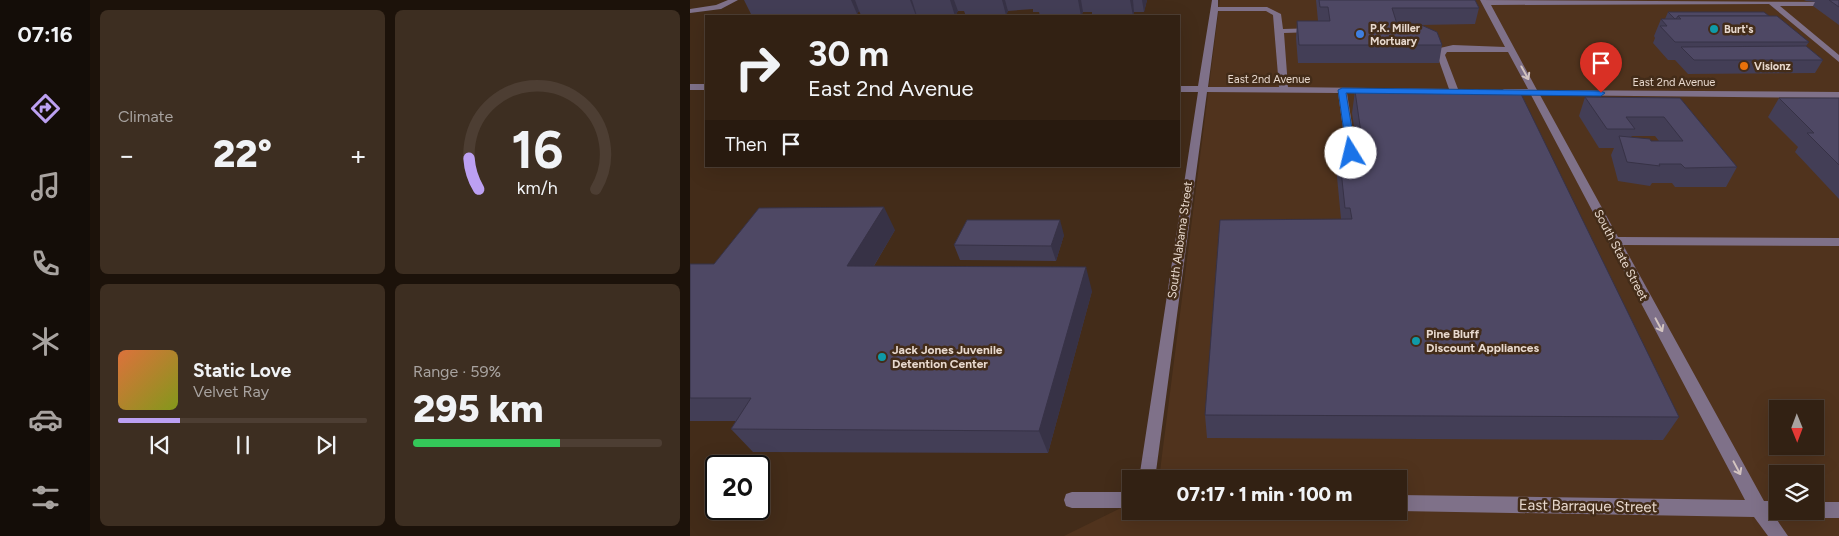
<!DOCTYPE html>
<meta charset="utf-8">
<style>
:root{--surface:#322113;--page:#3d2e21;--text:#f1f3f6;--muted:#a8a3a0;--line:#4d3e33;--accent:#bca0f2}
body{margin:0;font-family:Figtree,sans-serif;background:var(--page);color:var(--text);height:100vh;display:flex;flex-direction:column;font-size:19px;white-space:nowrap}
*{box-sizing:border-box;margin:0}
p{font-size:16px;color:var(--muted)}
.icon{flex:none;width:28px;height:28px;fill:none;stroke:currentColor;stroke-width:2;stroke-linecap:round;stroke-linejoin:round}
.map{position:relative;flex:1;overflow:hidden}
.details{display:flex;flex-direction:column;gap:10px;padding:10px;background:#1c120a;width:600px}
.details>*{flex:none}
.top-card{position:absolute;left:15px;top:15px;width:475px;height:152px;border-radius:0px;box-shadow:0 5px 20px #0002,0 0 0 1px var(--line);background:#322113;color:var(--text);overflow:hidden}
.needle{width:32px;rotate:179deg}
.fabs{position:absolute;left:1079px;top:400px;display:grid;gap:10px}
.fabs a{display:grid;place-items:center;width:55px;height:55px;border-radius:0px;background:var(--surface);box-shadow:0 5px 20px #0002,0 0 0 1px var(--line);font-size:25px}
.speed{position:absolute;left:15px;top:455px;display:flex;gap:10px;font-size:25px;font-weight:700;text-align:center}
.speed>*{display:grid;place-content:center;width:65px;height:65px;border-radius:50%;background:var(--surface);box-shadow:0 5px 20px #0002,0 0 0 1px var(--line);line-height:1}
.speed .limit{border:2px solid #111;border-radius:8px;background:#fff;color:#111}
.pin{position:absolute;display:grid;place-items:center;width:42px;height:42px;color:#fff;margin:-51px -21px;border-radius:50% 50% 50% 0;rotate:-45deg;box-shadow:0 0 5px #0007}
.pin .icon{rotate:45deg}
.me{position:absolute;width:55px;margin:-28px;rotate:351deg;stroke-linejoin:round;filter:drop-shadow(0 0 4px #0008)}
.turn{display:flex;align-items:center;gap:18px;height:105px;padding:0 20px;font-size:22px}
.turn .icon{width:65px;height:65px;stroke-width:2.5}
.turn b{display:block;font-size:35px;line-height:42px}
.then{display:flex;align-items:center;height:48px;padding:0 20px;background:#0003;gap:10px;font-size:19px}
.big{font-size:38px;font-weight:800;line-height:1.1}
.details .widget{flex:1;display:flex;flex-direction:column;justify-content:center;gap:8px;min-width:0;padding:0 18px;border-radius:8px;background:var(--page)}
.details .dial{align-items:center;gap:0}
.dial svg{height:130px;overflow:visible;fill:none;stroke:var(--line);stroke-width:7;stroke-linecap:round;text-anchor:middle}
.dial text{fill:var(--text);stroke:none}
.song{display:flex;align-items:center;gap:15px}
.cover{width:60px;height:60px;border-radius:8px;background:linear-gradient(135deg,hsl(20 70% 55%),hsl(70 70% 35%))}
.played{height:5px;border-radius:2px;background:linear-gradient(90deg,var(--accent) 25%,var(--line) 25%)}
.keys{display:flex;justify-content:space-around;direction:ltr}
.heat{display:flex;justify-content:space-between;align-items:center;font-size:28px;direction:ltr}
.charge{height:8px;border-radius:4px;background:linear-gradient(90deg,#34c759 59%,var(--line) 0)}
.details .tiles{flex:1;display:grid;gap:10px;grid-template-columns:repeat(2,1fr)}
.trip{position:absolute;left:432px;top:470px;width:285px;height:50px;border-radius:0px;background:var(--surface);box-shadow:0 5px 20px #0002,0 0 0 1px var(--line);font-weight:800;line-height:50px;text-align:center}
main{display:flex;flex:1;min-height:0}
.tab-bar{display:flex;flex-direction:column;width:90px;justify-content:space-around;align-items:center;background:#140d08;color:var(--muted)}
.tab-bar .icon{width:35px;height:35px}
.tab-bar .selected{color:var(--accent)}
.tab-bar b{font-size:22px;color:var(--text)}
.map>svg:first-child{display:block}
.built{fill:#50331d;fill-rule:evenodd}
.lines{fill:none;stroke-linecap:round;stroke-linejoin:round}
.minor{fill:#7f7189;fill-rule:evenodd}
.wall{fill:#433e56;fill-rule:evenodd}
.shaded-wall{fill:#373246}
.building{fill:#4e4864;stroke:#373246}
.oneway{stroke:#d3c4c0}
.route{fill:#1a73e8;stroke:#114b97}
.culture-dot{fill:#0f9aa8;stroke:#432c19;stroke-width:2}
.shop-dot{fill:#3f7fe0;stroke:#432c19;stroke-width:2}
.food-dot{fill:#e8710a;stroke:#432c19;stroke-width:2}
.labels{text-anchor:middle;stroke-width:5;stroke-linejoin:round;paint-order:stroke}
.far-poi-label{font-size:11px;font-weight:bold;fill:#e8d9ce;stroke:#432c19;text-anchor:start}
.far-street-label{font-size:11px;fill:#e8d9ce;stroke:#432c19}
.street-label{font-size:12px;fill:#e8d9ce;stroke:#432c19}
.poi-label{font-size:12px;font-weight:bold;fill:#e8d9ce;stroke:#432c19;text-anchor:start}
.near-street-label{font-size:15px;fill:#e8d9ce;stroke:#432c19}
</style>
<main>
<nav class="tab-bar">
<b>07:16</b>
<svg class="icon selected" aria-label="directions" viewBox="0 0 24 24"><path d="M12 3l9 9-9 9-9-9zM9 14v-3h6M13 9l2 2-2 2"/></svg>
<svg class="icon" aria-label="music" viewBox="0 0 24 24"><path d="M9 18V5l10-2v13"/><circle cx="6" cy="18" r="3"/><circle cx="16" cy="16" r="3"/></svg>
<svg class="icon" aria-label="phone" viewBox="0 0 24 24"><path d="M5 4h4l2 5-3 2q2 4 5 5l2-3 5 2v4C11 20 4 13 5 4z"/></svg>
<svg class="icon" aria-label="climate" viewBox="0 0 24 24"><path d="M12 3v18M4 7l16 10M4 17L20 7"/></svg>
<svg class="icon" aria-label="car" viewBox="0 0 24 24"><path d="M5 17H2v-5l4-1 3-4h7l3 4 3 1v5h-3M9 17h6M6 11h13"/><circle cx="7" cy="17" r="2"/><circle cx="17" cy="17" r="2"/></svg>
<svg class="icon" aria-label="filters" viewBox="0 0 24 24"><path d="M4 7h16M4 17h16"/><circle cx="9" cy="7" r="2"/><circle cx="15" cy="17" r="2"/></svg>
</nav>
<section class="details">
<div class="tiles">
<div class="widget"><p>Climate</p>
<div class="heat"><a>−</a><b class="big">22°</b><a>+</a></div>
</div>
<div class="widget dial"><svg viewBox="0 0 100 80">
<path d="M14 69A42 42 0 1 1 86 69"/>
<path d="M14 69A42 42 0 0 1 8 50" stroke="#bca0f2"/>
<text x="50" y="56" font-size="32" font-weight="700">16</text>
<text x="50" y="72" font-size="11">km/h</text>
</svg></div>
<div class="widget">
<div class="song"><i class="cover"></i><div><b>Static Love</b><p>Velvet Ray</p></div></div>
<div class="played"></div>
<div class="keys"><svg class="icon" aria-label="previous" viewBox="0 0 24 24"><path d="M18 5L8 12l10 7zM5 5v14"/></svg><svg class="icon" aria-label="pause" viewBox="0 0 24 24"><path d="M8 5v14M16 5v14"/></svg><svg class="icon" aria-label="next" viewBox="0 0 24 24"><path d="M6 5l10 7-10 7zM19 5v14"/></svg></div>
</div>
<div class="widget"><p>Range · 59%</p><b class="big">295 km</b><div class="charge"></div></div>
</div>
</section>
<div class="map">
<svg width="1149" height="536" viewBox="0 0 1149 536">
<rect width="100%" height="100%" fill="#432c19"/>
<path class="built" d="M530,0H1149V536H374L441,503V511H709V479H469ZM1088,409H1125V446H1088ZM1088,474H1125V511H1088Z"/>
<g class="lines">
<g class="minor">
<path d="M38,0H48L31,9L0,13V9L26,5Z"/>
<path d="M522,0H528V7H577L591,14L593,29L627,28L628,30L624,32L594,33L598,87L759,89L747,55L750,48L763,45L815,47L790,0L1149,2V6H1090L1149,55V62L1079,4L801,5L847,90L1149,92V98L850,95L928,237L1149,238V246L933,245L1074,501H1088V511H1096L1094,515L1085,517L1098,536H1078L1064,517L709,511V495L1055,500L841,95H814L809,92L814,89H838L818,52H757L755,55L768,89H787L792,92L790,94L657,93L666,150L661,153L656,150L648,93L517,92L465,479H449L508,92H489V86H508ZM528,11H576L583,15L589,87H518Z"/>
<rect x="0" y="84" width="16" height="6"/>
<path d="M382,492H441V508H382L376,506L374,500L376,494Z"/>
<path d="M1125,502H1149V518H1125L1119,516L1117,511H1125Z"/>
</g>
</g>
<g class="wall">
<path d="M54,0H457L454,12H444L443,16H402V12H393L391,16H350L349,12H343V9L318,11L316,15L276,16L274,11H268L265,16H207V15H171L169,11L167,14H61Z"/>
<path d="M626,0H785L789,8L785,24L730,25L752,45L749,63H608L606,38L607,21H628Z"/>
<path d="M1114,0H1149V25L1123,6L1125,2L1116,1Z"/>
<path d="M978,12L1079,16L1119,42L1116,46L1133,60L1125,73L998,74L985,60H978L963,43L965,38L964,36L971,19H975Z"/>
<path d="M665,91L989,417L973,440L517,438L515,415L651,219L645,156L647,133H665L662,113Z"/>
<path d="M895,97L990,98L1047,167L1036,187H985L982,183H962L960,186L928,181L921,155L924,148H909L889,116ZM942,136H965L969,141H961L941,137Z"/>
<path d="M1089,98H1149V199L1105,152L1108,147L1078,117Z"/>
<path d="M205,230L184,266L402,291L358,453L63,452L41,429L46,421H0V264H24Z"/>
<path d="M374,235L366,261L270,260L264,245Z"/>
</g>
<g class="shaded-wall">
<path d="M161,0H165L169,11L167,14Z"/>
<path d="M220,0H222L227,16H226Z"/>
<path d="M260,0H264L268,11L265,16Z"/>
<path d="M312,0H315L318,11L316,15Z"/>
<path d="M388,0H391L393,12L391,16Z"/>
<path d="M440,0H443L444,12L443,16Z"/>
<path d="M452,0H457L454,12Z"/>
<path d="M194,207L205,230L170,289L157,266Z"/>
<path d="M370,220L374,235L366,261L361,246Z"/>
<path d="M396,267L402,291L358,453L349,431Z"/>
</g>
<g class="building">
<path d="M629,0H785L789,8H702L707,24H729L747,32L752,45H609L607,21H640L638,7H630Z"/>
<path d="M1139,0H1149V7Z"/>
<path d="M978,12H1074L1079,16H988L986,19H985Z"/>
<path d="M988,16H1087L1119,42H985L970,26H977L971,19H991Z"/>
<path d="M1116,46L1133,60H1004L991,47Z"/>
<path d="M665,91L830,92L989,417L515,415L530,220L662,219L660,208H655L647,133H671Z"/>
<path d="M895,97L990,98L1047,167L995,168L991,164H969L970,166L937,162L929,136L960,139L961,141H993L974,117H936L945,129H917Z"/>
<path d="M1089,98H1149V165L1117,133H1124Z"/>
<path d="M194,207L157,266L396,267L349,431L41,429L61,398H0V264H24L69,208Z"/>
<path d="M277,220H370L361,246L264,245Z"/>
</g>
<defs><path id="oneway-shaft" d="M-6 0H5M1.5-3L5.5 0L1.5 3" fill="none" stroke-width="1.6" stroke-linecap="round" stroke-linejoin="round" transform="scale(1.25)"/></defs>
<g class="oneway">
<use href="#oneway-shaft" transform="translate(835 73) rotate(61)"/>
<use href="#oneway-shaft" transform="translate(969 325) rotate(62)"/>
<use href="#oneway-shaft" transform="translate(1047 468) rotate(62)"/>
</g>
<path class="route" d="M652,88L911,91L915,93L911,96L656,93L666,153L661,156L657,153L648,90Z"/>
<g class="culture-dot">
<circle cx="1024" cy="29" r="5"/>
<circle cx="726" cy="341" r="5"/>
<circle cx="192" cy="357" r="5"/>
</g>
<circle class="shop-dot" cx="670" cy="34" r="5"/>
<circle class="food-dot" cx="1054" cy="66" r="5"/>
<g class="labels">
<g class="far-poi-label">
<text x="680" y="32">P.K. Miller<tspan x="680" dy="13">Mortuary</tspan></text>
<text x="1034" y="33">Burt's</text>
<text x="1064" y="70">Visionz</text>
</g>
<g class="far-street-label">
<text x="579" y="83">East 2nd Avenue</text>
<text x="984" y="86">East 2nd Avenue</text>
</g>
<g class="street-label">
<text transform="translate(490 240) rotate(-82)" y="4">South Alabama Street</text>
<text transform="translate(931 255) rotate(62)" y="4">South State Street</text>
</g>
<g class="poi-label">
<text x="736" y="338">Pine Bluff<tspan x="736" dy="14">Discount Appliances</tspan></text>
<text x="202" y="354">Jack Jones Juvenile<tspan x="202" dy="14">Detention Center</tspan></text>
</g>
<g class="near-street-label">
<text transform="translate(898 506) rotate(1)" y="5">East Barraque Street</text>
</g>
</g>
</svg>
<div class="fabs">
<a><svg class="needle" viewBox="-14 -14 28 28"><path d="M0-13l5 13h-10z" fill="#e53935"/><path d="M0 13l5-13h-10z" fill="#a8a3a0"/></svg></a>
<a><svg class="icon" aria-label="layers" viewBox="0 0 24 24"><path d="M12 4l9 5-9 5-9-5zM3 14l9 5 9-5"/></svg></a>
</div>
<div class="speed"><div class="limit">20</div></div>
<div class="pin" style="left:911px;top:93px;background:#d93025"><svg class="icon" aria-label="arrive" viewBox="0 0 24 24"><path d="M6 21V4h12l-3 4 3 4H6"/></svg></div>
<svg class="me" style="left:661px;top:153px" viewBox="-20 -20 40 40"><circle r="19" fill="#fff"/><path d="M0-13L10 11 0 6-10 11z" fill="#1a73e8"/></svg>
<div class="trip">07:17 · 1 min · 100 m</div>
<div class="top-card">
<div class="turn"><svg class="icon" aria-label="right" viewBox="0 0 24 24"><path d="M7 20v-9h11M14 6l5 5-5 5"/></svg><div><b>30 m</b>East 2nd Avenue</div></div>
<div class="then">Then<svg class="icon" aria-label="arrive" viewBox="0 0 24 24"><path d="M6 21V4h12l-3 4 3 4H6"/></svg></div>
</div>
</div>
</main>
